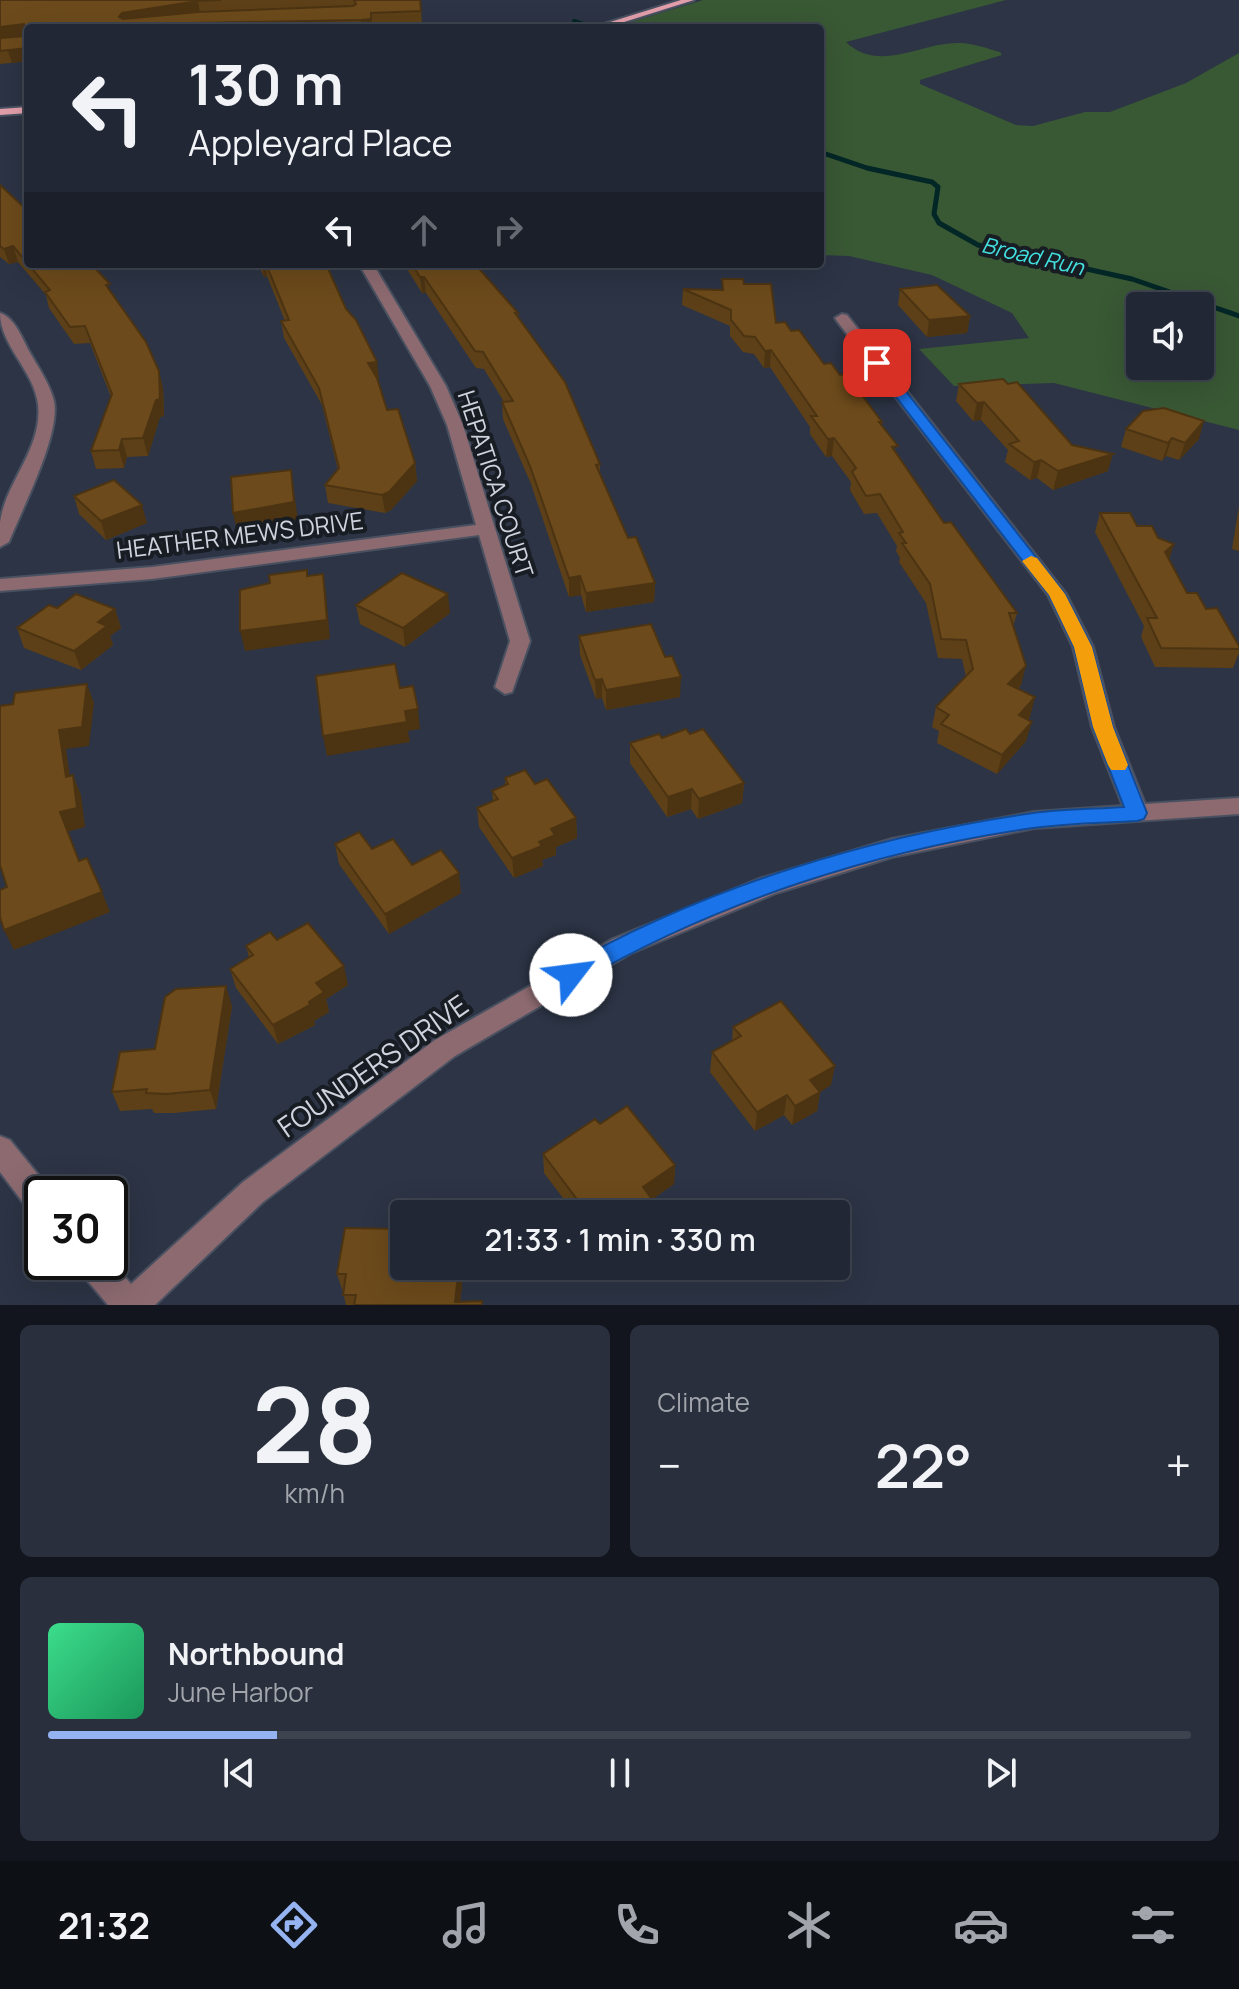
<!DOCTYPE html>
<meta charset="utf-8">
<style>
:root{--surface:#212734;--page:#292f3c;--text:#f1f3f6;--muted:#a2a5ac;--line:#3e444f;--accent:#95b2f1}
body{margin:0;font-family:Manrope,sans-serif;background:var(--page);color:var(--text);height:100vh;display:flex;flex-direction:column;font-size:30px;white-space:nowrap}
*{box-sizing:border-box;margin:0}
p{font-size:26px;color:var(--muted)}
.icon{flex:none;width:44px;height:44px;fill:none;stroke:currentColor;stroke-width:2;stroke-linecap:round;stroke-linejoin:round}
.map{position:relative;height:1305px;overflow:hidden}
.panel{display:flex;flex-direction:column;gap:20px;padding:20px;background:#12151d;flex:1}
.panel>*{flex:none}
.guide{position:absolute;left:24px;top:24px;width:800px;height:244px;border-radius:8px;box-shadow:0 8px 32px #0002,0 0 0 2px var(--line);background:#212734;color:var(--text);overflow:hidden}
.fabs{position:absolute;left:1126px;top:292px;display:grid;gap:16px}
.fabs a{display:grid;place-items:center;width:88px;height:88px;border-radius:8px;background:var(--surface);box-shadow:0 8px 32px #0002,0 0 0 2px var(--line);font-size:40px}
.speed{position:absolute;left:24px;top:1176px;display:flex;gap:16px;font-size:40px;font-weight:700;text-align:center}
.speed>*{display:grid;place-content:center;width:104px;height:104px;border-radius:50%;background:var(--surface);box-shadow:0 8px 32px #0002,0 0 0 2px var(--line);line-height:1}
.speed .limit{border:4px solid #111;border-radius:12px;background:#fff;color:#111}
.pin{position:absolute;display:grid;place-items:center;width:68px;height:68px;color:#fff;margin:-34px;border-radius:16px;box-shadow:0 4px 12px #0006}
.me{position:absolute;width:88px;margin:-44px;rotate:60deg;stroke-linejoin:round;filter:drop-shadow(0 0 6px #0008)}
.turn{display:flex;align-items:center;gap:28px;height:168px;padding:0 32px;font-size:36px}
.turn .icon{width:104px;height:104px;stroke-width:2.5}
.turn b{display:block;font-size:56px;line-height:68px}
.lanes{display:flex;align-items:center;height:76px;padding:0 32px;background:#0003;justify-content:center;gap:40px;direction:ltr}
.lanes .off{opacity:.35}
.big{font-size:60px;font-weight:600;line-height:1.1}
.panel .card{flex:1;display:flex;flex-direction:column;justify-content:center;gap:12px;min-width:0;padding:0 28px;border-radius:12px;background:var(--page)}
.panel .dial{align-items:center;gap:0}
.dial b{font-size:104px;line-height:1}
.song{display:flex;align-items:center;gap:24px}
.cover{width:96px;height:96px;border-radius:12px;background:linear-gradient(135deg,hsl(150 70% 55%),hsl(150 70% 35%))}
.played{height:8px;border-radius:4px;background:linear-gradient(90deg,var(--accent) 20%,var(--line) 20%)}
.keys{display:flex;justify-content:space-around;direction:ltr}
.heat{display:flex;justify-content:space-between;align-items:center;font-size:44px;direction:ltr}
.panel .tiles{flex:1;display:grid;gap:20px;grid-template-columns:1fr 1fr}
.card:last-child{grid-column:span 2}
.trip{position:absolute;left:390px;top:1200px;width:460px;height:80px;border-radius:8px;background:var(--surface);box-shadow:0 8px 32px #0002,0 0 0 2px var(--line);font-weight:600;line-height:80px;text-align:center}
.tab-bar{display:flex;height:128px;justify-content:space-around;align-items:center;background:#0d1015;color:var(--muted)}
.tab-bar .icon{width:56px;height:56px}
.tab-bar .selected{color:var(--accent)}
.tab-bar b{font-size:36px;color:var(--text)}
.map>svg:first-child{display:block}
.green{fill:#395834;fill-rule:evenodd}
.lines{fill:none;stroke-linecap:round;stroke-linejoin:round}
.stream-far1{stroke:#032626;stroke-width:4}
.stream{stroke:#032626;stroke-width:5}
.minor-casing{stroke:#495161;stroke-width:4}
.major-casing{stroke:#495161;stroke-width:4}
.minor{fill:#8c6a70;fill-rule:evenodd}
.major{fill:#e29fab;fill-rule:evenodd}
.wall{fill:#5d4017}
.shaded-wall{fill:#4c3413}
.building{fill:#6c4a1b;stroke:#4c3413;stroke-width:2}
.route{fill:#1a73e8;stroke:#114b97;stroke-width:2}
.slow{fill:#f59e0b}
.labels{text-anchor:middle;stroke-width:8;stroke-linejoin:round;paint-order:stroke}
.far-water-label{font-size:22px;font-style:italic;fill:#42dfdf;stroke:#181c23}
.street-label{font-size:24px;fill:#cfd3de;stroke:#181c23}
.near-street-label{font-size:28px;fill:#cfd3de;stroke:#181c23}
</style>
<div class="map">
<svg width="1239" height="1305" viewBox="0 0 1239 1305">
<rect width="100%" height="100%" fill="#2c3445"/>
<path class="green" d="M703,0H1006L846,42C879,73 917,44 956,43C971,42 986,48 1000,52L1002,55L920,80V84L1016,125L1033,126L1085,112H1110L1186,83L1239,53V430L1054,383L954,386L919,349L1029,338L1012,313L932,275L849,256L820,255V28H611ZM1140,306H1200V366H1140Z"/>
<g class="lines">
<path class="stream-far1" d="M574,21L596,28"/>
<path class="stream" d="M820,152L867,168L932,182L938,187L934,214L939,223L978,245L1132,279L1239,316"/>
<g class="minor-casing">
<g id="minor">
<path d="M359,264H373L446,386L463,425L530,641L512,692L505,694L495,687L510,641L479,535L152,579L0,591V579L152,567L476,525L447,425L430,386Z"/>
<path d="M0,313C15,318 22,338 29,351C38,367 50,384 54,401C61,434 22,509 9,542L0,547C0,539 0,530 0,522C6,481 43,448 38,404C34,371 0,345 0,313Z"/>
<path d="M842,314L847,315L1066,594L1093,647L1114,727L1145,804L1239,798V814L1034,828L892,857L776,893L631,953L455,1056L263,1202L155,1305H108L81,1273L77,1262H110V1260L131,1284L243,1182L435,1040L613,939L759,879L892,839L1034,812L1123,806L1092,727L1073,647L1048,595L837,321L835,318Z"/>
<path d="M0,1136L10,1140L53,1193L42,1194V1217L31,1213L0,1172Z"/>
</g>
</g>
<g class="major-casing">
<g id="major">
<path d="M681,0H694L605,28H591Z"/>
<path d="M28,107V113L0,115V109Z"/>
</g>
</g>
<use href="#minor" class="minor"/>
<use href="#major" class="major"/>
</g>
<g class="wall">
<path d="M0,0H420L422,23L372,25V28H28V61L0,64Z"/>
<path d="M0,185L113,296L163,388L164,416L160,417L148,456L127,457L124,468L96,469L91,451L111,397L90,343L74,344L49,308L46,295L18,262L9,264L0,257Z"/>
<path d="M258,264H326L379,379H378L387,410L415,463L417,481L391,510L385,513L328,503L325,485L338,470L322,405L284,338L281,321H285L267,276L264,277Z"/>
<path d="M404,264H475L518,313L519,319L600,464V474L628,538L655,583L654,602L586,612L581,595L569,597L531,484L503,419L502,402H504L484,369L476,368L426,293H422Z"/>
<path d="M722,279L744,284L776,323L791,331L824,364L840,375L882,422V425L897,453L944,523L1017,613L1013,627L1021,685L1018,689L1030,717L1028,720L1026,741L997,774L937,743L939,731L932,727L936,707L966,677L962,659L938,658L926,603L899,562L900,558L896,551L897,546L877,513L864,514L850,490L851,482L832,456L826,457L810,434V427L770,367L764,368L754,354L743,352L730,336V326L682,305L683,289L722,290Z"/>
<path d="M900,289L970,316L967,333L927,337L898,305Z"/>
<path d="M959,384L1072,445L1108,471L1053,490L1037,478L1030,480L1005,462L1008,450L981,420L973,421L956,401Z"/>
<path d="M1126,429L1199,439L1179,460L1166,456L1162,461L1121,447Z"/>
<path d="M74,496L147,523L106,540L79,514Z"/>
<path d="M1239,506V551L1232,549Z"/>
<path d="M1100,513L1137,526L1169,560L1187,593L1206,609L1239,646V653L1233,668L1155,667L1141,637L1144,626L1095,532Z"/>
<path d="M356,605L450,613L405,647L360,624Z"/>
<path d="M57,608L115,609L121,628L110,636L113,645L81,670L24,648L17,628Z"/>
<path d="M579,636L680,697L606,710L602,698L596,699L580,655Z"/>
<path d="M690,734L744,783L742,803L698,819L691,809L667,817L630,763V743Z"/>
<path d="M505,778L535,784L576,818L577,838L556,847V855L542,860L543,866L514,878L479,827L477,808L493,801L492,791L505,786Z"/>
<path d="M335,844L372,849L412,865L461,893L389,934L339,864Z"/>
<path d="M277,940L348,985L326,999L329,1012L314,1021L315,1025L278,1044L236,988L230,969L249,957L246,946Z"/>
<path d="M232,1006L216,1109L174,1113H154L152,1109L120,1111L112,1092L155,1049Z"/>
<path d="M733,1027L831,1085L820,1092L817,1111L792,1125L784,1115L755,1131L710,1072L712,1052L732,1041Z"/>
<path d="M600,1124L675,1165L674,1184L651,1200V1214H575L544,1173L543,1154Z"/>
<path d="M464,1266L460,1302L482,1301L483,1305H346L343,1292L337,1274Z"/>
</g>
<g class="shaded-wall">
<path d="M198,1L200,12L122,28L119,17L122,13Z"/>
<path d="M371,13L372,28H362L361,20Z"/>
<path d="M193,23L194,28H157Z"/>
<path d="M24,24L28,36L0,40V27Z"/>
<path d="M28,48V61L12,63L8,51Z"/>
<path d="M13,246L18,262L9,264L4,249Z"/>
<path d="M262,264H265L267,276L264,277Z"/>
<path d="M420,277H424L426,293H422Z"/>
<path d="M970,316L967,333L927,337L929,320Z"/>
<path d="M771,350L770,367L764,368L765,351Z"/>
<path d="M377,362L379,379L370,380L368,363Z"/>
<path d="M159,371L163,388L164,416L160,417L148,456L143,438L156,400Z"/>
<path d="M984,402L981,420L973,421L977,403Z"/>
<path d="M1204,421L1199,439L1179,460L1185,443Z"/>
<path d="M834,438L832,456L826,457L828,439Z"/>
<path d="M1172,438L1166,456L1162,461L1168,443Z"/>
<path d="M122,439L127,457L124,468L119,450Z"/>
<path d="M1113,454L1108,471L1053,490L1058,471Z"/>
<path d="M1041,460L1037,478L1030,480L1034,462Z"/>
<path d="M415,463L417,481L391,510L385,513L382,495Z"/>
<path d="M291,470L298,520L237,531L233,513Z"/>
<path d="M142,505L147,523L106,540L101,521Z"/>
<path d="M1174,544L1168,563L1165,552Z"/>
<path d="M323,574L326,593L330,639L245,651L240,631Z"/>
<path d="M580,576L581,595L569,597V578Z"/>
<path d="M655,583L654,602L586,612V593Z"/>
<path d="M448,594L450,613L405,647L403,628Z"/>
<path d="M115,609L121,628L110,636L113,645L81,670L74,651L98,622Z"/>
<path d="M1026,666L1021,685L1003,703L1008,684Z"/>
<path d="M681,677L680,697L606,710V690Z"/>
<path d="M602,679V698L596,699L595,680Z"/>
<path d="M87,684L94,703L89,746L66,749L73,797L66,777L59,730Z"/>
<path d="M1035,697L1030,717L1014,735L1019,715Z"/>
<path d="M418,709L420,729L408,731L410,742L327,756L323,736L405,711Z"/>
<path d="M1032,722L1026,741L997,774L1002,755Z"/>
<path d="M73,775L81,795L85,827L67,832L60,812Z"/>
<path d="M744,783L742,803L698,819L699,799Z"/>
<path d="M692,789L691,809L667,817L668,797Z"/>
<path d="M576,818L577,838L556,847V855L542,860L543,866L514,878L512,858L539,842L551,829Z"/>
<path d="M459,873L461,893L389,934L385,914Z"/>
<path d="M102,892L110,912L14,950L4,930Z"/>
<path d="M344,966L348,985L326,999L329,1012L314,1021L315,1025L278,1044L273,1025L309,1002L316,983Z"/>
<path d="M226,986L232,1006L216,1109L210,1090Z"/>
<path d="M835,1066L831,1085L820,1092L817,1111L792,1125L795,1106L810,1080Z"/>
<path d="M787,1095L784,1115L755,1131L757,1112Z"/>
<path d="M675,1165L674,1184L651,1200V1214H630L643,1187Z"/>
<path d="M617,1203V1214H602Z"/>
<path d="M459,1266H464L460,1305L455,1302Z"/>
</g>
<g class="building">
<path d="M0,0H221L198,1L122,13L119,17L123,19L198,12L353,6L356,4L354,0H420L421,11L371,13V19L361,20L193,23L157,28H28V48L0,51V38L25,36L28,33L24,24L0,27Z"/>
<path d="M0,185L28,211V264H91L110,284L106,285L146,342L159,371L160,399L156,400L143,438L122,439L119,450L91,451L112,394L85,326L70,327L45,292L50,290L13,246L4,249L0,246Z"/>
<path d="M266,264H326L346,309L356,320L377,362L368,363L377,378L387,410L398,409L415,463L389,492L382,495L325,485L339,468L319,388L281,321L289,320Z"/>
<path d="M412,264H475L518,313H515L565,382L600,464L596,465L628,538L636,537L655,583L586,593L580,576L569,578L530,466L502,402L513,401L483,352L475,351L424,277H420Z"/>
<path d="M722,279H743L744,284H771L776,323L785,322L791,331L799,330L824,364L831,363L840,375L846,374L882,422H879L898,446L892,447L944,523L951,522L1017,613H1009L1026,666L1008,684L1035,697L1019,715L1032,722L1002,755L941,724L949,715L936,707L973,669L966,640L941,639L930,584L902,543H906L899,533L903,532L880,494L866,496L852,472L856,468L834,438L828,439L811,416H817L771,350L765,351L755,337L744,336L731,320V310L683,289L723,290Z"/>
<path d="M937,285L970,316L929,320L900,289Z"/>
<path d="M1003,379L1008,384L1017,382L1072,445L1113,454L1058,471L1041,460L1034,462L1009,444L1019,441L984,402L977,403L959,384Z"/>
<path d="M1164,408L1204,421L1185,443L1172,438L1168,443L1126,429L1143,411Z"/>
<path d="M291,470L294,502L233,513L231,477Z"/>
<path d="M114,480L142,505L101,521L74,496Z"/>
<path d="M1100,513H1130L1137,526H1152L1158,538L1174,544L1165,552L1187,593H1197L1206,609L1217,608L1239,646V649L1161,648L1147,618H1157Z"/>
<path d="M307,570V576L323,574L327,620L240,631V590L270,583L269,575Z"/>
<path d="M402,573L448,594L403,628L356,605Z"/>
<path d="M76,594L115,609L98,622L107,626L74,651L17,628L49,605L57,608Z"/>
<path d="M651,624L665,657L672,656L681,677L606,690L602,679L595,680L579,636Z"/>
<path d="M395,664L400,688L413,686L418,709L405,711L407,722L323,736L316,676Z"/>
<path d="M87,684L82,727L59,730L66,777L73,775L77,808L60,812L79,861L87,858L102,892L4,930L0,917V890L7,887L0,865V706L13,704L15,693Z"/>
<path d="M686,729L690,734L703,729L744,783L699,799L692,789L668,797L630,743L659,734L662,738Z"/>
<path d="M525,770L535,784L547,779L576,818L551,829L555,835L539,842L542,846L512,858L477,808L498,799L492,791L508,784L505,778Z"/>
<path d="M359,832L372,849L393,839L412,865L441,850L459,873L385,914L335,844Z"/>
<path d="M308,923L344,966L316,983L324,992L309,1002L310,1005L273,1025L230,969L253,955L246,946L270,932L277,940Z"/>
<path d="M226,986L210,1090L166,1094L146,1093L147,1089L112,1092L120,1052L155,1049L165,997L176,989Z"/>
<path d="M781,1001L835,1066L810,1080L820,1092L795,1106L787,1095L757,1112L712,1052L741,1036L733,1027Z"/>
<path d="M627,1106L675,1165L643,1187L651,1198L630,1214H626L617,1203L602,1214H588L543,1154L595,1119L600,1124Z"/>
<path d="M345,1228L404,1229V1266H459L455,1302L482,1301V1305H354L356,1295H343L346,1274H337Z"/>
</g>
<path class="route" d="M872,361H882L1065,594L1092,647L1113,727L1147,813L1144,819L1137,821C1102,823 1067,823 1033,828C877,850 716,902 579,982L571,984L563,982L560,975L563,968C705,887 871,836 1033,813C1063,809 1094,809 1124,807L1093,727L1074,647L1049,595L872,366Z"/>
<path class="slow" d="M1031,556L1037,558L1065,594L1092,647L1113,727L1128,765L1125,770H1111L1108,765L1093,727L1074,647L1049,595L1022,561Z"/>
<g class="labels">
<g class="far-water-label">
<text transform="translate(1033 256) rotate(13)" y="8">Broad Run</text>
</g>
<g class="street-label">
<text transform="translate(495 484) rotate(72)" y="8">HEPATICA COURT</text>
<text transform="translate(240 536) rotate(-7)" y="8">HEATHER MEWS DRIVE</text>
</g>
<g class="near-street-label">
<text transform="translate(373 1066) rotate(-35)" y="10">FOUNDERS DRIVE</text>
</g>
</g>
</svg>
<div class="fabs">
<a><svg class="icon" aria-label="sound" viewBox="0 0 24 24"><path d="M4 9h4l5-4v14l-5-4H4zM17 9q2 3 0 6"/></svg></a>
</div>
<div class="speed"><div class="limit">30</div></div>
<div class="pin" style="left:877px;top:363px;background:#d93025"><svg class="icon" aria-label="arrive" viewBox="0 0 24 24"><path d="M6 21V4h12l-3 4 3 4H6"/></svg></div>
<svg class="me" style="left:571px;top:975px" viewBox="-20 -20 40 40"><circle r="19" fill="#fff"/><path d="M0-13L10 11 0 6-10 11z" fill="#1a73e8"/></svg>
<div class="trip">21:33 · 1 min · 330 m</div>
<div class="guide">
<div class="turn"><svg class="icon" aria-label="left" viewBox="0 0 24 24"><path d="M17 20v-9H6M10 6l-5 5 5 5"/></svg><div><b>130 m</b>Appleyard Place</div></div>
<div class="lanes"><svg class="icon" aria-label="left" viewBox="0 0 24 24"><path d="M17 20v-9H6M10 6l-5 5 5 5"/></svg><svg class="icon off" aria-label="ahead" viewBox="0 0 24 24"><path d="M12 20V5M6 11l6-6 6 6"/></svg><svg class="icon off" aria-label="right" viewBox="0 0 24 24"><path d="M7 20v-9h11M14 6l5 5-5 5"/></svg></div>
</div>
</div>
<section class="panel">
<div class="tiles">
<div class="card dial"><b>28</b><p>km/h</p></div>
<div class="card"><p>Climate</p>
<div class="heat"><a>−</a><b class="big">22°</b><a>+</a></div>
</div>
<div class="card">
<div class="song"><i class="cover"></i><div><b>Northbound</b><p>June Harbor</p></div></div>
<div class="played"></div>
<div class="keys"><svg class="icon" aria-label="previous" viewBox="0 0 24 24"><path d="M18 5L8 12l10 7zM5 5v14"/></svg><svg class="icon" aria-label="pause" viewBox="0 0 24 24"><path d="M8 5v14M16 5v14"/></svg><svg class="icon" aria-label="next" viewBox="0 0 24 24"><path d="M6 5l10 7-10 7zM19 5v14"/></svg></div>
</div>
</div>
</section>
<nav class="tab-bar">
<b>21:32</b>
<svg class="icon selected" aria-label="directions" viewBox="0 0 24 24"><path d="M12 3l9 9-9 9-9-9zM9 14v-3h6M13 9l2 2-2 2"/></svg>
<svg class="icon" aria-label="music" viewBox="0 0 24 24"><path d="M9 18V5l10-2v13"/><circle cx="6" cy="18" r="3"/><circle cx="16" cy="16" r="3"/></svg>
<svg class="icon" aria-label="phone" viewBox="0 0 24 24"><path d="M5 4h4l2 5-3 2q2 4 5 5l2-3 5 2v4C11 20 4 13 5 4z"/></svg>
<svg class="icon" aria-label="climate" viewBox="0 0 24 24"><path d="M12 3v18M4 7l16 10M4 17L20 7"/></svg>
<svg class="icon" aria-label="car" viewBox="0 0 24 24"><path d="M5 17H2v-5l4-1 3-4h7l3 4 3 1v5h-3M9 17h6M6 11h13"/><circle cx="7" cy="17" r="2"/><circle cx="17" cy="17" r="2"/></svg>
<svg class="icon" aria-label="filters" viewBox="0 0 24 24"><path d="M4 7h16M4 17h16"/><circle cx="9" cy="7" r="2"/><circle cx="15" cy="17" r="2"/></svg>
</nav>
